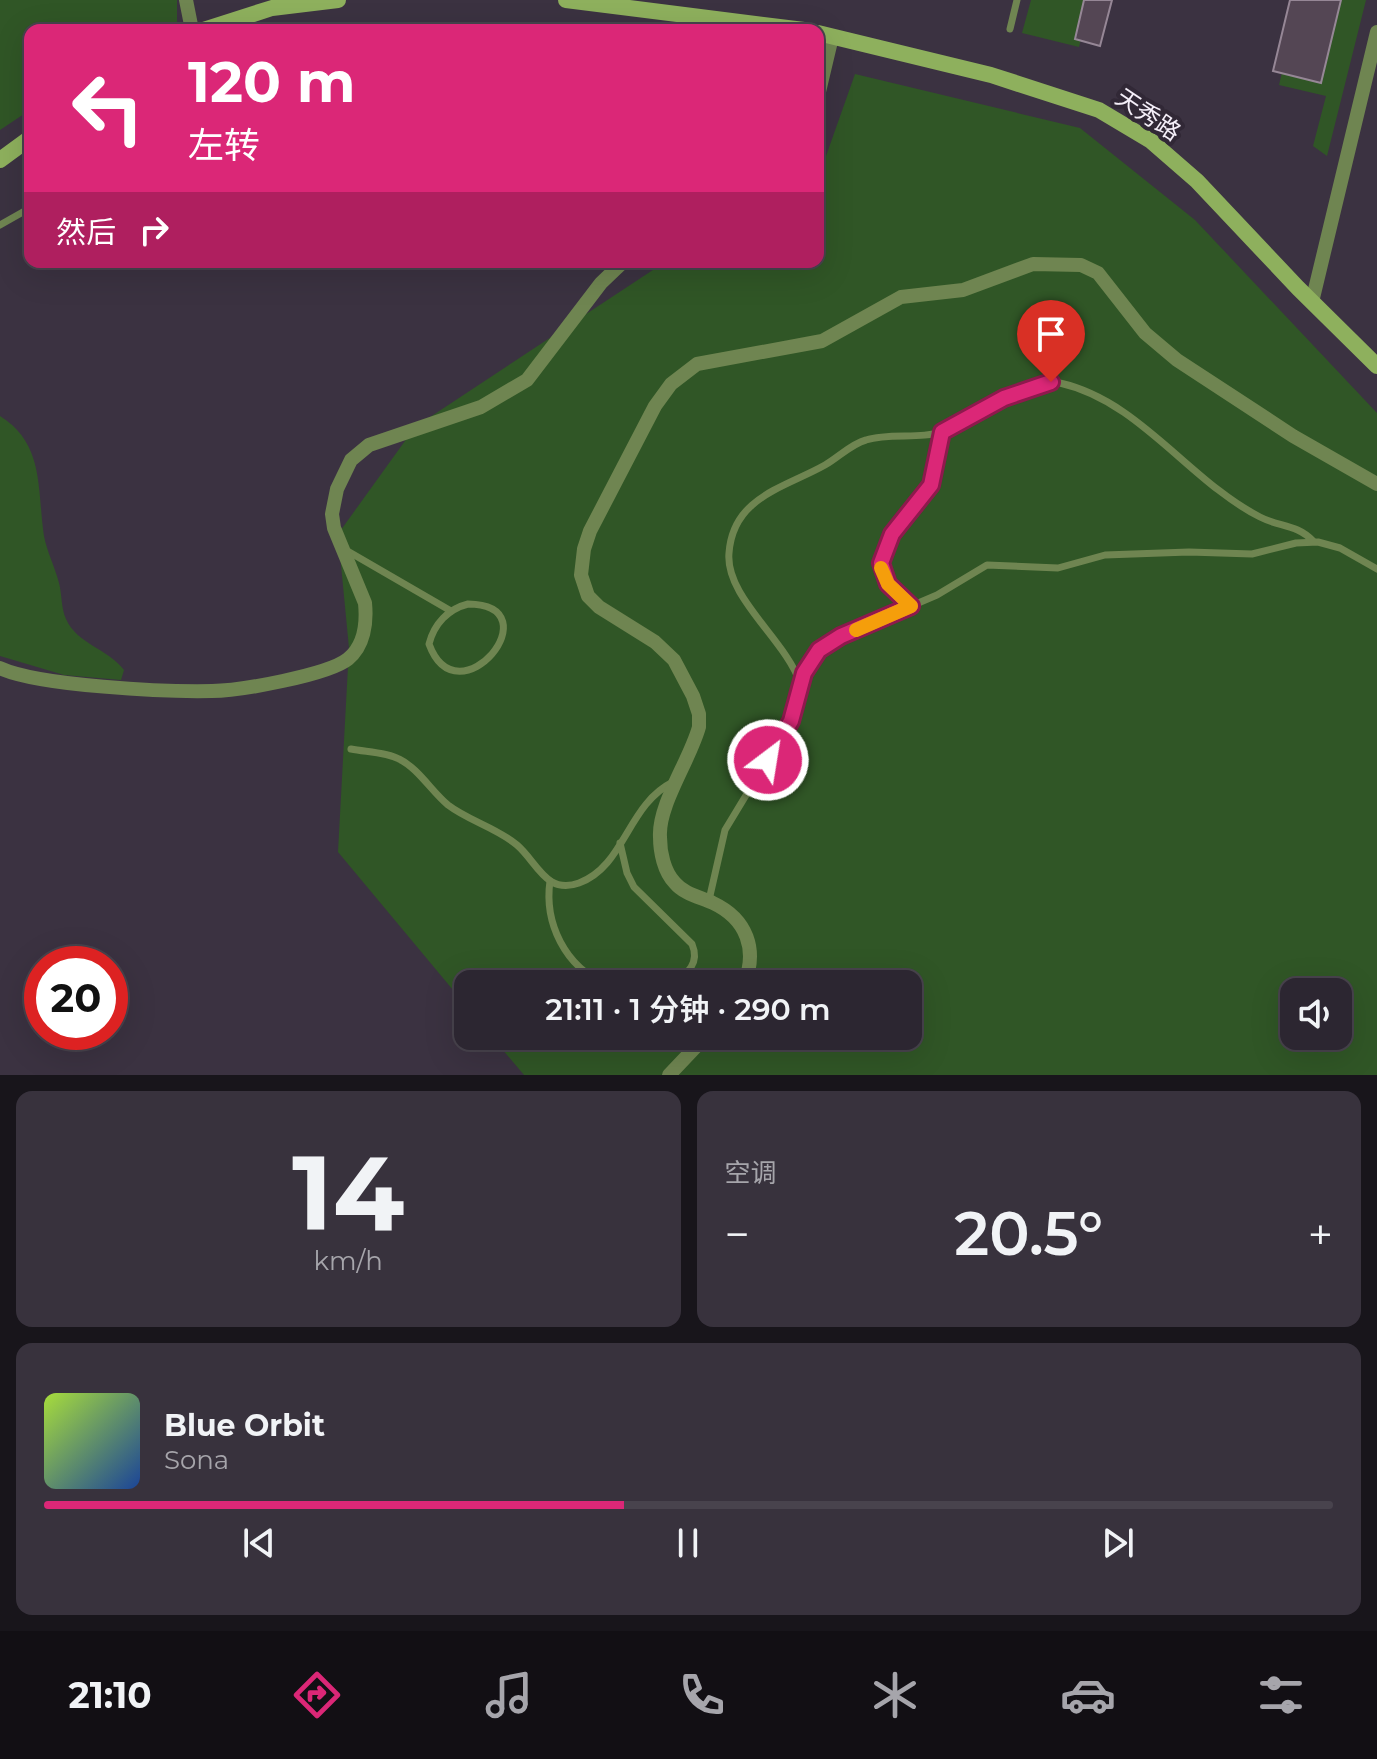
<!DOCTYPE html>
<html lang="zh">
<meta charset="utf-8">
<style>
:root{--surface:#2c2631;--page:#38323d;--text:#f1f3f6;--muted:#a6a5ab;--line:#48434d;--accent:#db2777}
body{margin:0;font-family:Montserrat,"Noto Sans SC",sans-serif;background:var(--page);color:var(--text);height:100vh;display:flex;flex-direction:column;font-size:30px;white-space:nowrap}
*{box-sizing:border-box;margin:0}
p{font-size:26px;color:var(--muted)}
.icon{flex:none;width:44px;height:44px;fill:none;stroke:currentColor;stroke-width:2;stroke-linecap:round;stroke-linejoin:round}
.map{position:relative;height:1075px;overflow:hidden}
.details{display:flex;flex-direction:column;gap:16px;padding:16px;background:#18151b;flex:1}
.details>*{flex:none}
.hud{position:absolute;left:24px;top:24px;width:800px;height:244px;border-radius:16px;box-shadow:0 8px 32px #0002,0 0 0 2px var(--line);background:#db2777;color:#fff;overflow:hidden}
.fabs{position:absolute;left:1280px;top:978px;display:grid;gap:16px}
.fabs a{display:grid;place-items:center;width:72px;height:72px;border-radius:16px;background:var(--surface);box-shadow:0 8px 32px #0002,0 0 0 2px var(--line);font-size:40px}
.speed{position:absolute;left:24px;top:946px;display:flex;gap:16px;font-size:40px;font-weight:700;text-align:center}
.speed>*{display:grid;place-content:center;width:104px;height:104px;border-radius:50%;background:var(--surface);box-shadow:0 8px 32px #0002,0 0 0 2px var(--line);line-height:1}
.speed .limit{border:12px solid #d22;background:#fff;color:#111}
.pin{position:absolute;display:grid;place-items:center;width:68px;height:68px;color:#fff;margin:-82px -34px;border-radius:50% 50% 50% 0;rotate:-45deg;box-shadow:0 0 8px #0007}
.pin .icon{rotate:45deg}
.me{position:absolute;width:88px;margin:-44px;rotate:31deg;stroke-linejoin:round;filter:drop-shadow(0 0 6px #0008)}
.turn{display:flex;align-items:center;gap:28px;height:168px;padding:0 32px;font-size:36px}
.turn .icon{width:104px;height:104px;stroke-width:2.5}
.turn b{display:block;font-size:56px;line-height:68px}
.then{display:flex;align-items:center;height:76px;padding:0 32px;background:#0003;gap:16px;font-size:30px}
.big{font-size:60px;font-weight:600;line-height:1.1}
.details .widget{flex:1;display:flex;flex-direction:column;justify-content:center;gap:12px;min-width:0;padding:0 28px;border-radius:16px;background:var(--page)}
.details .dial{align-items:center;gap:0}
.dial b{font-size:104px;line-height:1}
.song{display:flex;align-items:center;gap:24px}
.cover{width:96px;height:96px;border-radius:12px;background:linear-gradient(135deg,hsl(80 70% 55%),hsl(220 70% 35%))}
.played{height:8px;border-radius:4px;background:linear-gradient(90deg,var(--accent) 45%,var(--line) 45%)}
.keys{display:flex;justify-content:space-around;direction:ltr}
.heat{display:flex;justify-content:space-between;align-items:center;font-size:44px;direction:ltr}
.details .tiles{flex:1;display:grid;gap:16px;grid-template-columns:1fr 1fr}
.widget:last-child{grid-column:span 2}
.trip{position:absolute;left:454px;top:970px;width:468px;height:80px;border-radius:16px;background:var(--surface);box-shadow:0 8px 32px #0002,0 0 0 2px var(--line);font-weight:600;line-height:80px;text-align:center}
.dock{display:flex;height:128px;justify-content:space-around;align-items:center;background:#120f14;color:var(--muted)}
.dock .icon{width:56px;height:56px}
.dock .on{color:var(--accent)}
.dock b{font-size:36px;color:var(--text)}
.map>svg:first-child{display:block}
.green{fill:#305626;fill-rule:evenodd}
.building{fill:#544654;stroke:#968796;stroke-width:2}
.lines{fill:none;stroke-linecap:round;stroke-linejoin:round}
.service{stroke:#6f8551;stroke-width:7}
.minor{stroke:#6f8551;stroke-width:14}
.secondary{stroke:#8eb05d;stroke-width:16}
.route-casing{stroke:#8e194d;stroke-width:20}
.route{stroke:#db2777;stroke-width:14}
.slow{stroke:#f59e0b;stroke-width:14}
.labels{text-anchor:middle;stroke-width:8;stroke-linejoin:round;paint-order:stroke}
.street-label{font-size:24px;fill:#f5eff9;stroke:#312836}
</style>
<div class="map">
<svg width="1377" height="1075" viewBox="0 0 1377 1075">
<rect width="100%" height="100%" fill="#3b3241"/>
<g class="green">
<path d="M0,0H177V27L172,30H30V110L0,130Z"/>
<path d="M1031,0H1091L1079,47L1022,33Z"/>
<path d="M1299,0H1366L1327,156L1313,146L1326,96L1279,85Z"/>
<path d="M855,74L1080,128L1195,220L1377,413V1075H524L491,1036H908V984H468V1008L338,852L349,648L338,534L415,427L665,262H818V161L826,156ZM1294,992H1338V1036H1294Z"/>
<path d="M0,416C45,444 37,490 44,536C47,552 55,567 59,583C62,594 61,608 66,619C77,644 107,648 124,670L121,680L64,675L0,656Z"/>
</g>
<g class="building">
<path d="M1084,0H1112L1100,46L1075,39Z"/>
<path d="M1290,0H1341L1321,83L1273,71Z"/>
</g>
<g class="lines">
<g class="service">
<path d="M1010,29L1017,0"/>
<path d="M0,225L30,208"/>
<path d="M344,549L451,611"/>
<path d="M468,604C555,605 458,723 429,644C434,624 448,609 468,604Z"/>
<path d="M911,606L888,584L881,563L892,534L931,485L942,432"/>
<path d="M800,683C786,640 725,597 729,553C733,497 784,488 825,465C839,457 851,444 866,440C891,432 920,440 944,431C976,419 1025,374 1060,383C1140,401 1189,481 1260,517C1279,527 1297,524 1313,541"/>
<path d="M351,749C366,752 386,752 399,759C418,768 432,792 448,805C469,821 497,828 517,845C537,862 546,895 579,883C625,866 627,805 673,782"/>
<path d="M620,843L627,873L634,887L692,944C700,963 688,973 673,984"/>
<path d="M550,881C544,923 565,967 606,984"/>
<path d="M709,900L725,830L791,721L804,673L812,659L819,650L841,636L937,595L987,565L1058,568L1105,555L1189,552L1252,554L1296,543L1318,542L1340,548L1377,569"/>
</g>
<g class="minor">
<path d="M186,0L192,30"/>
<path d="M818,96L832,37"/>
<path d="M1312,302L1377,32"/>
<path d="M0,668C39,686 166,692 212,691C239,691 328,675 348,659C364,646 367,623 365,603L334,528L332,514L337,489L351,460L369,445L481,407L527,380L601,283L623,262"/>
<path d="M744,984C758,950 747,919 713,903C700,897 684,894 675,883C664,872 660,852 660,837C658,805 690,760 699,727V714L693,696L674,660L655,642L599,607L588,596L581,575L584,549L590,531L655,406L671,384L697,364L822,341L901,297L963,290L1033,264L1081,265L1098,273L1145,333L1177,360L1293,436L1377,484"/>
<path d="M669,1075L706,1036"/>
</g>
<g class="secondary">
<path d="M566,0L804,30"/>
<path d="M203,30L272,8L338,0"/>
<path d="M818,33L991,75L1099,110L1151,141L1197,181L1298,288L1377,366"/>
<path d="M0,160L30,138"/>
</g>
</g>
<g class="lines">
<g class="route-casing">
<path id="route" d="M768,760L791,721L804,673L819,650L841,636L911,606L888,584L881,563L892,534L931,485L942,432L1004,398L1051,382"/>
</g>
<use href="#route" class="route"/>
<path class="slow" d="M856,630L911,606L888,584L881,568"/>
</g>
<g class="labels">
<g class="street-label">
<text transform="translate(1148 115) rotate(34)" y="8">天秀路</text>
</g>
</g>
</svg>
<div class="fabs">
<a><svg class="icon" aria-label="sound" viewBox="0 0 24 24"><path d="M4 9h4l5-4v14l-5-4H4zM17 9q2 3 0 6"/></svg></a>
</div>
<div class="speed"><div class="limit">20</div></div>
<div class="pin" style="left:1051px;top:382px;background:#d93025"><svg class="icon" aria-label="arrive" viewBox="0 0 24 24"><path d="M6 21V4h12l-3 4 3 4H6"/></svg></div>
<svg class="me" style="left:768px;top:760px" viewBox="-20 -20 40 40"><circle r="17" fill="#db2777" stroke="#fff" stroke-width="3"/><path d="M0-11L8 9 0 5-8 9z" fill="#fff"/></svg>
<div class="trip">21:11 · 1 分钟 · 290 m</div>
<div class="hud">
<div class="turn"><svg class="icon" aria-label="left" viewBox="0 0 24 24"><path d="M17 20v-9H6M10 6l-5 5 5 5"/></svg><div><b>120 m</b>左转</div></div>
<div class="then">然后<svg class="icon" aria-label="right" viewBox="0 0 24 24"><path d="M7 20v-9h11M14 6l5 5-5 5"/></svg></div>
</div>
</div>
<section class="details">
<div class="tiles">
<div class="widget dial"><b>14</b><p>km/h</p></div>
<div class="widget"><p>空调</p>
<div class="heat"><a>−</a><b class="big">20.5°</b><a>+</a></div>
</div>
<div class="widget">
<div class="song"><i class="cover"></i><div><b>Blue Orbit</b><p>Sona</p></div></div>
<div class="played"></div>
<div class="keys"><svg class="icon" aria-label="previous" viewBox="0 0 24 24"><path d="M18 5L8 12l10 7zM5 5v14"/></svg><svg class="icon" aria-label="pause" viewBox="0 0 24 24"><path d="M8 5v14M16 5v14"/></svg><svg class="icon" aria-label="next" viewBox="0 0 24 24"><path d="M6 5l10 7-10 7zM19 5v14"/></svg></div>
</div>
</div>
</section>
<nav class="dock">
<b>21:10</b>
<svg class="icon on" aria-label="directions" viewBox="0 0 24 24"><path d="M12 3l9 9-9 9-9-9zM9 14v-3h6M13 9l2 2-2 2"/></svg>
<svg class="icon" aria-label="music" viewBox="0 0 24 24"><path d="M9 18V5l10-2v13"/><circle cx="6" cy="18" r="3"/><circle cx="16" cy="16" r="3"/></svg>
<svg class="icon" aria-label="phone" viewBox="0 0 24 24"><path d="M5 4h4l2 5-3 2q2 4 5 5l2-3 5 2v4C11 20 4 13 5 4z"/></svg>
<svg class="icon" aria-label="climate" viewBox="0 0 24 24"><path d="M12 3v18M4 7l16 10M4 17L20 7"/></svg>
<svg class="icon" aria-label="car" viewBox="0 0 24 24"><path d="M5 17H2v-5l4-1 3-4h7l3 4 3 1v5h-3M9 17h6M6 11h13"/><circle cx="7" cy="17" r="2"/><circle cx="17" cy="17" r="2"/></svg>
<svg class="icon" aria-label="filters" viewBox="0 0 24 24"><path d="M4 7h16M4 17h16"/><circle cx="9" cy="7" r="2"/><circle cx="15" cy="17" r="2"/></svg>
</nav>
